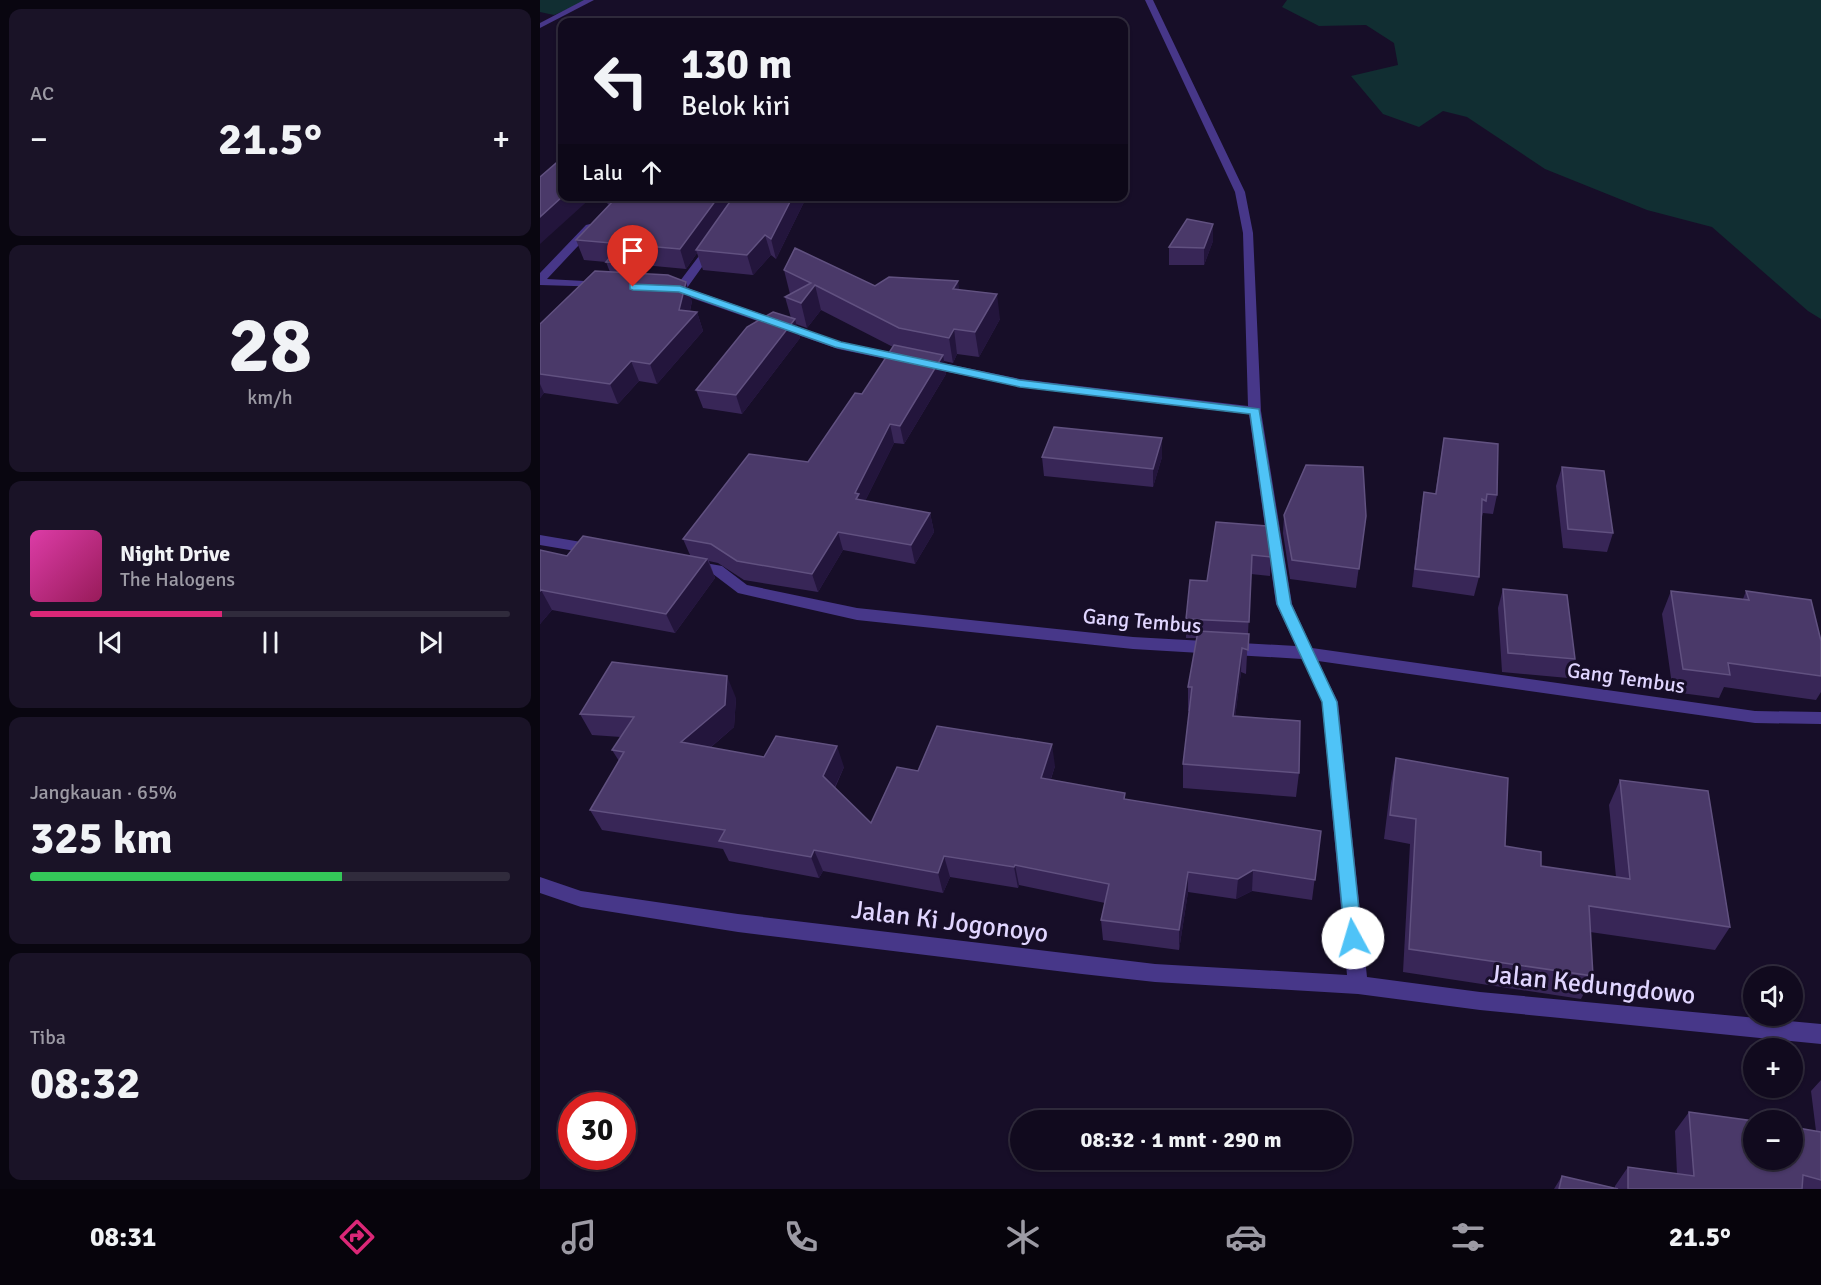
<!DOCTYPE html>
<html lang="id">
<meta charset="utf-8">
<style>
:root{--surface:#110a1e;--page:#1a1327;--text:#f1f3f6;--muted:#9c9aa4;--line:#302b3c;--accent:#db2777}
body{margin:0;font-family:Signika,sans-serif;background:var(--page);color:var(--text);height:100vh;display:flex;flex-direction:column;font-size:22px;white-space:nowrap}
*{box-sizing:border-box;margin:0}
p{font-size:20px;color:var(--muted)}
.icon{flex:none;width:33px;height:33px;fill:none;stroke:currentColor;stroke-width:2;stroke-linecap:round;stroke-linejoin:round}
.map{position:relative;flex:1;overflow:hidden}
.panel{display:flex;flex-direction:column;gap:9px;padding:9px;background:#090610;width:540px}
.panel>*{flex:none}
.hud{position:absolute;left:18px;top:18px;width:570px;height:183px;border-radius:12px;box-shadow:0 2px 4px #0004,0 0 0 2px var(--line);background:#110a1e;color:var(--text);overflow:hidden}
.fabs{position:absolute;left:1203px;top:966px;display:grid;gap:12px}
.fabs a{display:grid;place-items:center;width:60px;height:60px;border-radius:50%;background:var(--surface);box-shadow:0 2px 4px #0004,0 0 0 2px var(--line);font-size:30px}
.speed{position:absolute;left:18px;top:1092px;display:flex;gap:12px;font-size:30px;font-weight:700;text-align:center}
.speed>*{display:grid;place-content:center;width:78px;height:78px;border-radius:50%;background:var(--surface);box-shadow:0 2px 4px #0004,0 0 0 2px var(--line);line-height:1}
.speed .limit{border:9px solid #d22;background:#fff;color:#111}
.pin{position:absolute;display:grid;place-items:center;width:51px;height:51px;color:#fff;margin:-62px -26px;border-radius:50% 50% 50% 0;rotate:-45deg;box-shadow:0 0 6px #0007}
.pin .icon{rotate:45deg}
.me{position:absolute;width:66px;margin:-33px;rotate:354deg;stroke-linejoin:round;filter:drop-shadow(0 0 4px #0008)}
.turn{display:flex;align-items:center;gap:21px;height:126px;padding:0 24px;font-size:27px}
.turn .icon{width:78px;height:78px;stroke-width:2.5}
.turn b{display:block;font-size:42px;line-height:51px}
.then{display:flex;align-items:center;height:57px;padding:0 24px;background:#0003;gap:12px;font-size:22px}
.big{font-size:45px;font-weight:700;line-height:1.1}
.panel .card{flex:1;display:flex;flex-direction:column;justify-content:center;gap:9px;min-width:0;padding:0 21px;border-radius:12px;background:var(--page)}
.panel .dial{align-items:center;gap:0}
.dial b{font-size:78px;line-height:1}
.song{display:flex;align-items:center;gap:18px}
.cover{width:72px;height:72px;border-radius:9px;background:linear-gradient(135deg,hsl(320 70% 55%),hsl(330 70% 35%))}
.played{height:6px;border-radius:3px;background:linear-gradient(90deg,var(--accent) 40%,var(--line) 40%)}
.keys{display:flex;justify-content:space-around;direction:ltr}
.heat{display:flex;justify-content:space-between;align-items:center;font-size:33px;direction:ltr}
.charge{height:9px;border-radius:4px;background:linear-gradient(90deg,#34c759 65%,var(--line) 0)}
.trip{position:absolute;left:470px;top:1110px;width:342px;height:60px;border-radius:30px;background:var(--surface);box-shadow:0 2px 4px #0004,0 0 0 2px var(--line);font-weight:700;line-height:60px;text-align:center}
.menu{display:flex;height:96px;justify-content:space-around;align-items:center;background:#07040c;color:var(--muted)}
.menu .icon{width:42px;height:42px}
.menu .on{color:var(--accent)}
.menu b{font-size:27px;color:var(--text)}
main{display:flex;flex:1;min-height:0}
.map>svg:first-child{display:block}
.green{fill:#112e32}
.lines{fill:none;stroke-linecap:round;stroke-linejoin:round}
.minor{fill:#473789;fill-rule:evenodd}
.wall{fill:#382657}
.shaded-wall{fill:#23153c}
.building{fill:#4a3969;stroke:#615180;stroke-width:1.5}
.route{fill:#4fc3f7;stroke:#337fa1;stroke-width:1.5}
.labels{text-anchor:middle;stroke-width:6;stroke-linejoin:round;paint-order:stroke}
.street-label{font-size:21px;fill:#e0d5ff;stroke:#170e28}
.near-street-label{font-size:26px;fill:#e0d5ff;stroke:#170e28}
</style>
<main>
<section class="panel">
<div class="card"><p>AC</p>
<div class="heat"><a>−</a><b class="big">21.5°</b><a>+</a></div>
</div>
<div class="card dial"><b>28</b><p>km/h</p></div>
<div class="card">
<div class="song"><i class="cover"></i><div><b>Night Drive</b><p>The Halogens</p></div></div>
<div class="played"></div>
<div class="keys"><svg class="icon" aria-label="previous" viewBox="0 0 24 24"><path d="M18 5L8 12l10 7zM5 5v14"/></svg><svg class="icon" aria-label="pause" viewBox="0 0 24 24"><path d="M8 5v14M16 5v14"/></svg><svg class="icon" aria-label="next" viewBox="0 0 24 24"><path d="M6 5l10 7-10 7zM19 5v14"/></svg></div>
</div>
<div class="card"><p>Jangkauan · 65%</p><b class="big">325 km</b><div class="charge"></div></div>
<div class="card"><p>Tiba</p><b class="big">08:32</b></div>
</section>
<div class="map">
<svg width="1281" height="1189" viewBox="0 0 1281 1189">
<rect width="100%" height="100%" fill="#170e28"/>
<g class="green">
<path d="M0,0H49L14,15L0,12Z"/>
<path d="M747,0H1281V319L1268,311L1172,227L1107,210L1005,169L927,117L903,111L879,127L843,114L811,76L858,65L854,43L826,25L779,26L742,7Z"/>
</g>
<g class="lines">
<g class="minor">
<path d="M44,0H54L0,28V23Z"/>
<path d="M605,0H613L705,192L713,233L721,411L752,604L772,648L1215,711L1281,712V724L1215,723L778,661L798,702L827,977L940,992L1281,1024V1044L940,1010L818,994L615,982L542,974L198,932L41,907L0,893V877L41,891L198,914L615,964L807,975L782,702L762,659L593,649L317,620L198,593L173,574L149,570L147,566L154,561L182,566L207,585L317,608L593,637L756,646L736,604L709,414L480,387L298,349L123,288L129,285H137L168,244L172,243L177,246L147,288L301,342L480,379L708,406L703,233L695,192Z"/>
<path d="M50,224L54,225V229L7,279L63,282L69,285L67,287L0,285V273L46,225Z"/>
<path d="M0,535L53,544L60,549L53,554L0,545Z"/>
</g>
</g>
<g class="wall">
<path d="M60,196H268L266,198L236,259L231,255L213,275L163,270L157,253L146,269L93,264L97,273L152,301L150,311L157,312L163,331L117,384L99,381L78,404L4,393L0,398V324L70,272L66,262L44,260L36,240L69,205Z"/>
<path d="M673,241L664,265H629V247Z"/>
<path d="M244,270L335,286L419,290L460,319L439,357L417,354L413,363L404,361L406,374L364,444L354,443L325,501L390,513L394,532L375,564L303,550L278,592L204,580L178,563L169,561L175,578L135,633L12,610L0,624V550L27,556L150,555L143,539L268,462L322,394L353,347L281,310L267,328L256,324L260,338L202,414L163,408L156,390L251,318L245,297L250,294Z"/>
<path d="M622,438V457L613,487L504,476L502,457Z"/>
<path d="M904,438L957,495L953,514L943,513L941,520L939,577L934,596L872,587L881,511L884,492L895,494Z"/>
<path d="M1022,467L1073,533L1067,552L1023,548L1016,486Z"/>
<path d="M744,515L826,516L816,588L750,579L743,533Z"/>
<path d="M676,522L731,557L730,576L711,574L706,674L701,672L695,717L759,773L756,797L643,788V764L649,711H648V687L657,638H646V619L667,581Z"/>
<path d="M963,589L1035,659L1028,678L962,672L958,608Z"/>
<path d="M1131,591L1203,599L1206,591L1281,641V692L1276,700L1184,687L1179,698L1133,692L1122,614Z"/>
<path d="M196,698L194,727L170,748L224,757L304,767L295,788L331,823L378,771L515,766L511,779L585,799L781,831L772,900L712,891L696,899L648,892L639,950L563,940L561,920L565,903L479,885L478,888L410,877L403,893L283,871L279,878L189,861L183,849L62,830L50,810L79,761L72,750L81,737L52,735L40,714Z"/>
<path d="M856,758L965,846L1001,866L1076,877L1069,805L1080,780L1190,927L1175,950L1050,932L1053,976L1041,999L863,972L870,844L844,839L851,783Z"/>
<path d="M1281,1080V1189H1014L1022,1176L1075,1188V1186L1088,1167L1137,1174L1135,1131L1149,1112L1276,1131L1271,1091Z"/>
</g>
<g class="shaded-wall">
<path d="M23,196H53L0,244V217Z"/>
<path d="M179,196H199L156,250L157,253L146,269L140,249Z"/>
<path d="M253,196H268L266,198L236,259L231,239Z"/>
<path d="M673,224V241L664,265V248Z"/>
<path d="M225,235L231,255L213,275L207,255Z"/>
<path d="M418,281L422,306L413,289Z"/>
<path d="M146,282L152,301L147,323L157,312L163,331L117,384L110,364L139,310Z"/>
<path d="M275,285L281,310L267,328L261,303Z"/>
<path d="M457,294L460,319L439,357L435,332Z"/>
<path d="M255,319L260,338L202,414L196,395Z"/>
<path d="M414,329L417,354L413,363L409,338Z"/>
<path d="M403,355L406,374L364,444L360,426Z"/>
<path d="M91,361L99,381L78,404L70,384Z"/>
<path d="M0,384L4,393L0,398Z"/>
<path d="M350,424L354,443L322,507L321,518L315,493Z"/>
<path d="M622,438V457L613,487V469Z"/>
<path d="M390,513L394,532L375,564L371,545Z"/>
<path d="M298,532L303,550L278,592L272,574Z"/>
<path d="M167,559L175,578L135,633L126,614Z"/>
<path d="M1,590L12,610L0,624V591Z"/>
<path d="M702,648L701,672L692,740L693,716Z"/>
<path d="M187,676L196,698L194,727L151,764L141,742Z"/>
<path d="M512,744L515,766L504,799L501,778Z"/>
<path d="M297,746L304,767L290,797L283,776Z"/>
<path d="M274,850L283,871L279,878L271,857Z"/>
<path d="M404,856L410,877L403,893L398,873Z"/>
<path d="M475,865L479,885L478,888L474,867Z"/>
<path d="M713,870L712,891L696,899L698,879Z"/>
<path d="M648,872V892L639,950V930Z"/>
</g>
<g class="building">
<path d="M22,158V196H23L0,217V177Z"/>
<path d="M72,196H179L140,249L36,240L75,199Z"/>
<path d="M194,196H253L231,239L225,235L207,255L156,250Z"/>
<path d="M647,219L673,224L664,248L629,247Z"/>
<path d="M255,248L335,286L349,277L418,281L413,289L457,294L435,332L414,329L409,338L359,328L275,285L261,303L245,297L271,283L244,270Z"/>
<path d="M72,255L93,263L66,262Z"/>
<path d="M55,271L128,275L146,282L139,310L157,312L110,364L91,361L70,384L0,374V324Z"/>
<path d="M233,312L255,319L196,395L156,390L207,327Z"/>
<path d="M354,345L403,355L360,426L350,424L315,493L319,494L316,499L390,513L371,545L298,532L272,574L197,561L171,544L143,539L209,454L268,462L315,393L322,394Z"/>
<path d="M514,427L622,438L613,469L502,457Z"/>
<path d="M904,438L958,444L957,495L947,494L946,501L942,499L939,577L875,569L884,492L896,494Z"/>
<path d="M766,465L823,467L826,516L819,569L752,560L744,515Z"/>
<path d="M1022,467L1064,471L1073,533L1028,529Z"/>
<path d="M676,522L727,526L731,557L712,555L709,622L646,619L650,580L667,581Z"/>
<path d="M43,536L167,559L126,614L1,590L0,591V550L27,556Z"/>
<path d="M963,589L1027,595L1035,659L968,653Z"/>
<path d="M1131,591L1209,600L1206,591L1271,600L1281,641V676L1188,663L1190,675L1143,669Z"/>
<path d="M658,631L709,634L708,650L702,648L693,716L760,721L759,773L643,764L652,687H648Z"/>
<path d="M72,662L187,676L185,705L141,742L224,757L236,736L297,746L283,776L331,823L357,767L378,771L397,726L512,744L501,778L585,793L584,799L781,831L775,880L713,870L698,879L648,872L639,930L561,920L569,884L475,865L474,867L404,856L398,873L274,850L271,857L179,841L185,830L50,810L84,752L72,750L94,717L40,714Z"/>
<path d="M856,758L968,778L965,846L1001,852V866L1090,879L1080,780L1168,791L1190,927L1049,906L1053,976L869,949L876,819L850,815Z"/>
<path d="M1149,1112L1214,1121V1160H1252V1127L1281,1132V1180L1263,1175L1262,1189H1088V1167L1154,1176Z"/>
<path d="M1022,1176L1078,1189H1019Z"/>
</g>
<path class="route" d="M90,284L140,286L301,342L480,380L719,409L751,604L797,702L822,938L819,943L813,946L807,943L805,938L782,702L737,604L710,414L480,387L295,347L139,292L93,290L90,289Z"/>
<g class="labels">
<g class="street-label">
<text transform="translate(602 621) rotate(5)" y="7">Gang Tembus</text>
<text transform="translate(1086 678) rotate(8)" y="7">Gang Tembus</text>
</g>
<g class="near-street-label">
<text transform="translate(410 921) rotate(7)" y="9">Jalan Ki Jogonoyo</text>
<text transform="translate(1052 984) rotate(6)" y="9">Jalan Kedungdowo</text>
</g>
</g>
</svg>
<div class="fabs">
<a><svg class="icon" aria-label="sound" viewBox="0 0 24 24"><path d="M4 9h4l5-4v14l-5-4H4zM17 9q2 3 0 6"/></svg></a>
<a>+</a>
<a>−</a>
</div>
<div class="speed"><div class="limit">30</div></div>
<div class="pin" style="left:93px;top:287px;background:#d93025"><svg class="icon" aria-label="arrive" viewBox="0 0 24 24"><path d="M6 21V4h12l-3 4 3 4H6"/></svg></div>
<svg class="me" style="left:813px;top:938px" viewBox="-20 -20 40 40"><circle r="19" fill="#fff"/><path d="M0-13L10 11 0 6-10 11z" fill="#4fc3f7"/></svg>
<div class="trip">08:32 · 1 mnt · 290 m</div>
<div class="hud">
<div class="turn"><svg class="icon" aria-label="left" viewBox="0 0 24 24"><path d="M17 20v-9H6M10 6l-5 5 5 5"/></svg><div><b>130 m</b>Belok kiri</div></div>
<div class="then">Lalu<svg class="icon" aria-label="ahead" viewBox="0 0 24 24"><path d="M12 20V5M6 11l6-6 6 6"/></svg></div>
</div>
</div>
</main>
<nav class="menu">
<b>08:31</b>
<svg class="icon on" aria-label="directions" viewBox="0 0 24 24"><path d="M12 3l9 9-9 9-9-9zM9 14v-3h6M13 9l2 2-2 2"/></svg>
<svg class="icon" aria-label="music" viewBox="0 0 24 24"><path d="M9 18V5l10-2v13"/><circle cx="6" cy="18" r="3"/><circle cx="16" cy="16" r="3"/></svg>
<svg class="icon" aria-label="phone" viewBox="0 0 24 24"><path d="M5 4h4l2 5-3 2q2 4 5 5l2-3 5 2v4C11 20 4 13 5 4z"/></svg>
<svg class="icon" aria-label="climate" viewBox="0 0 24 24"><path d="M12 3v18M4 7l16 10M4 17L20 7"/></svg>
<svg class="icon" aria-label="car" viewBox="0 0 24 24"><path d="M5 17H2v-5l4-1 3-4h7l3 4 3 1v5h-3M9 17h6M6 11h13"/><circle cx="7" cy="17" r="2"/><circle cx="17" cy="17" r="2"/></svg>
<svg class="icon" aria-label="filters" viewBox="0 0 24 24"><path d="M4 7h16M4 17h16"/><circle cx="9" cy="7" r="2"/><circle cx="15" cy="17" r="2"/></svg>
<b>21.5°</b>
</nav>
